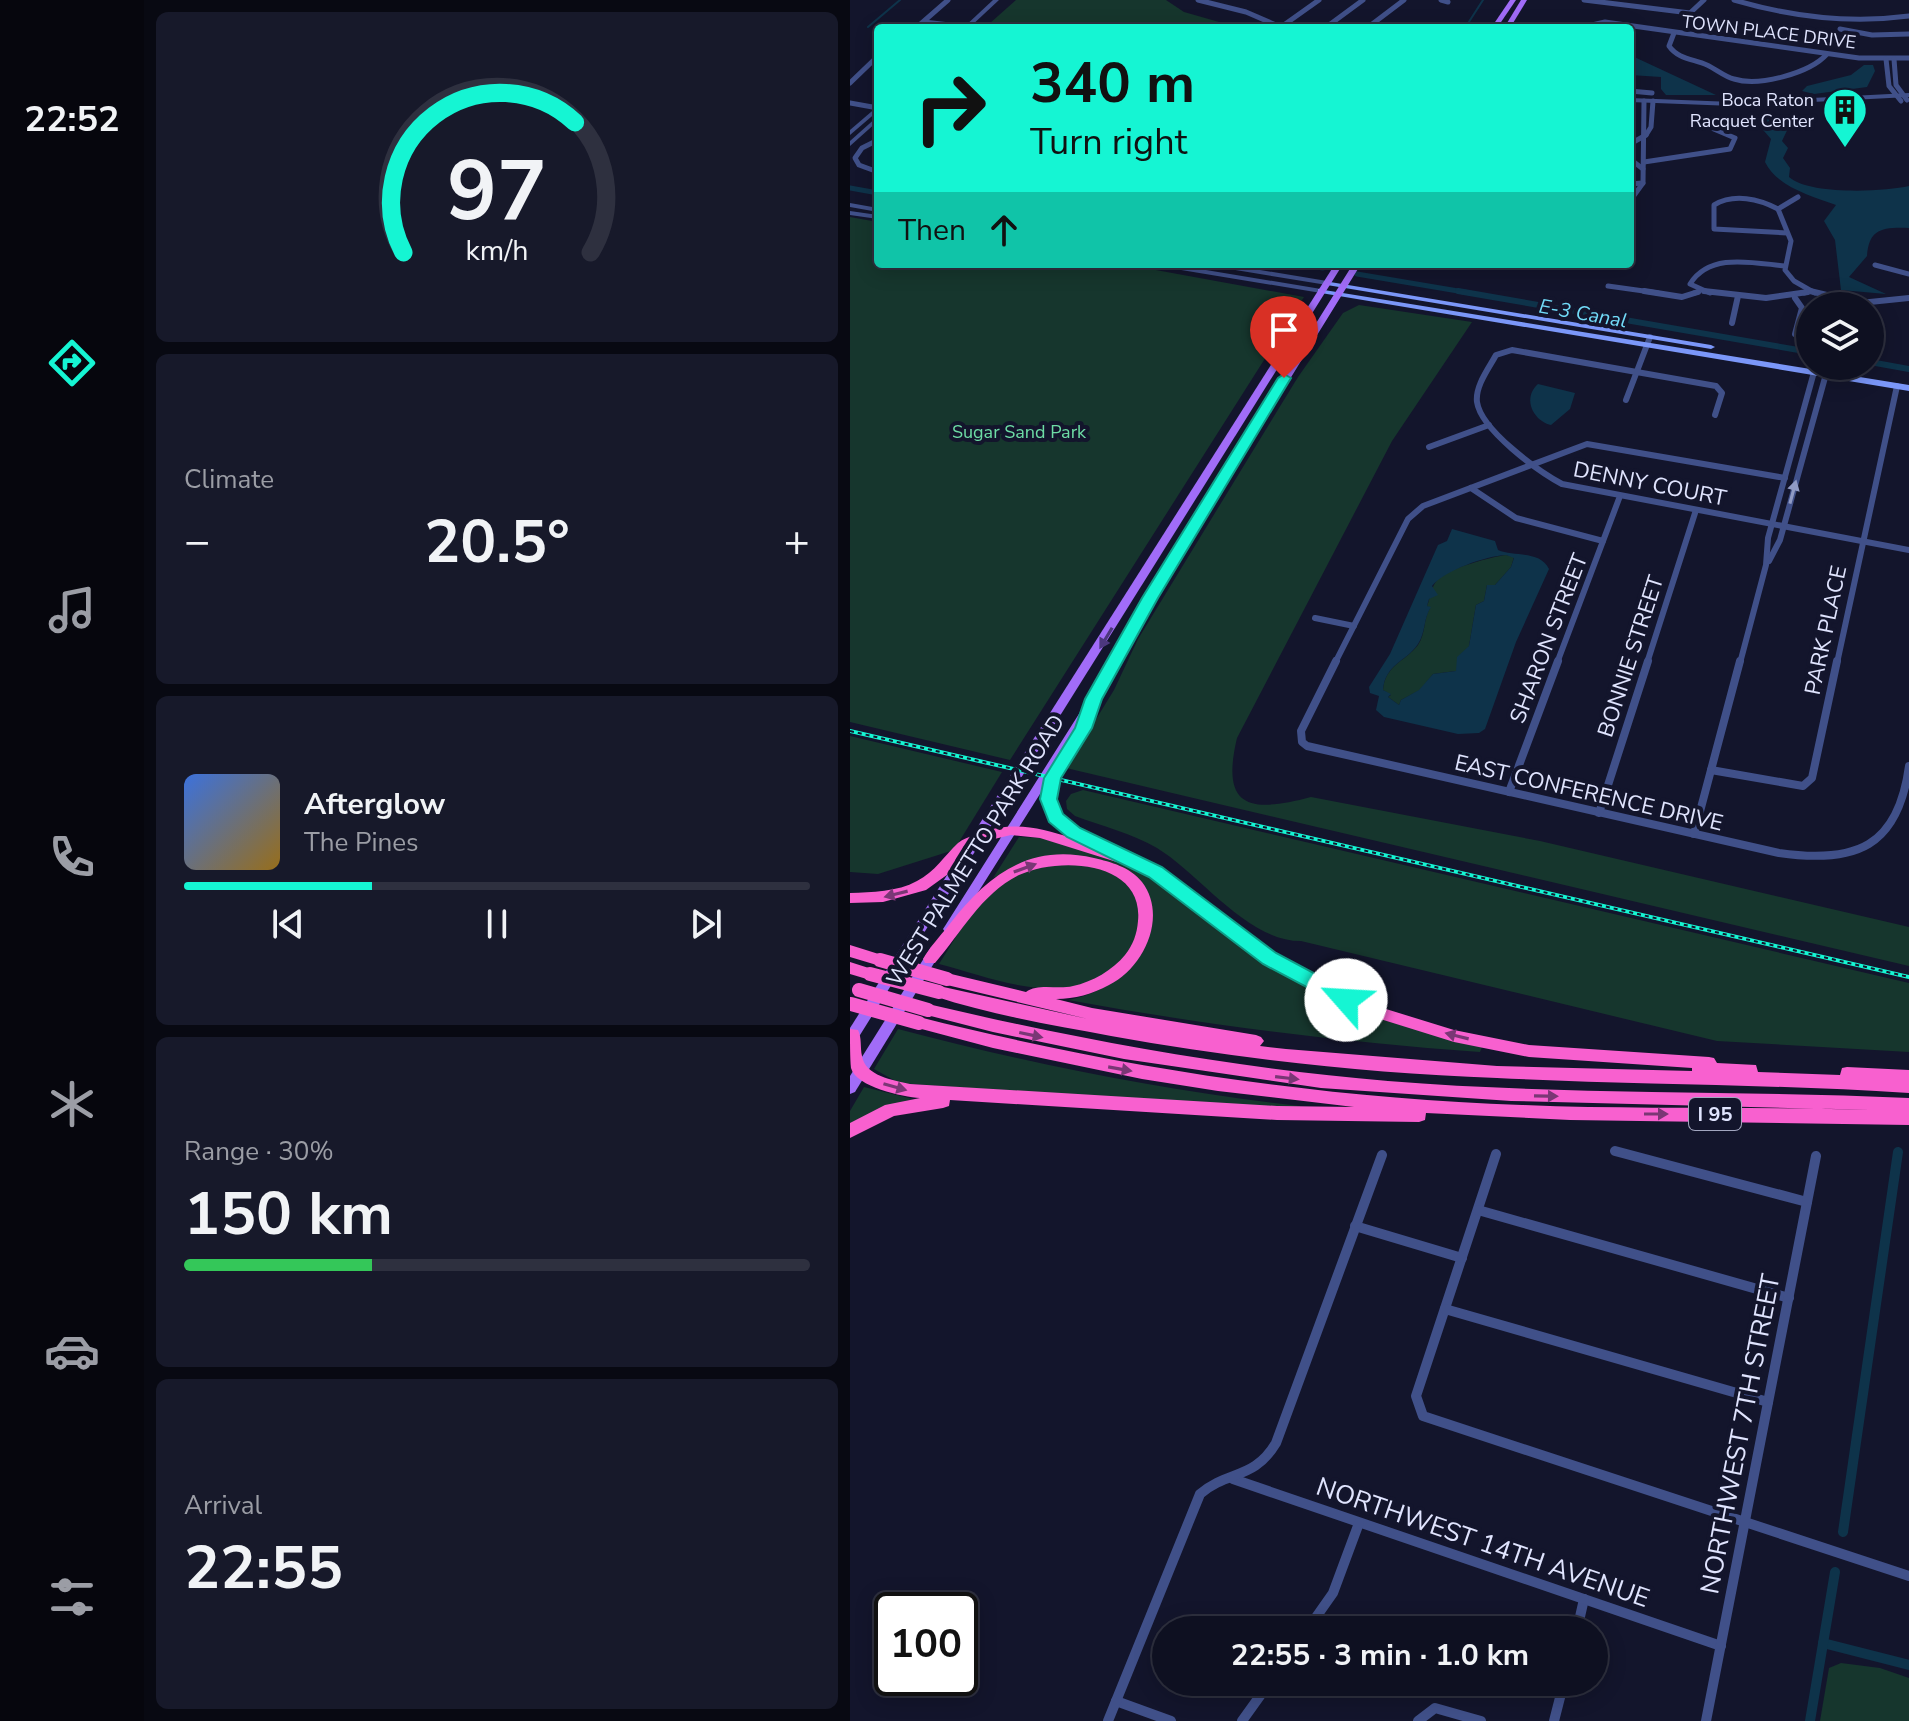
<!DOCTYPE html>
<meta charset="utf-8">
<style>
:root{--surface:#0e1021;--page:#17192a;--text:#f1f3f6;--muted:#9b9da5;--line:#2e303f;--accent:#15f5d3}
body{margin:0;font-family:"Nunito Sans",sans-serif;background:var(--page);color:var(--text);height:100vh;display:flex;flex-direction:column;font-size:30px;white-space:nowrap}
*{box-sizing:border-box;margin:0}
p{font-size:26px;color:var(--muted)}
.icon{flex:none;width:44px;height:44px;fill:none;stroke:currentColor;stroke-width:2;stroke-linecap:round;stroke-linejoin:round}
.map{position:relative;flex:1;overflow:hidden}
.drawer{display:flex;flex-direction:column;gap:12px;padding:12px;background:#080912;width:706px}
.drawer>*{flex:none}
.banner{position:absolute;left:24px;top:24px;width:760px;height:244px;border-radius:8px;box-shadow:0 4px 20px #0003,0 0 0 2px var(--line);background:#15f5d3;color:#111;overflow:hidden}
.tools{position:absolute;left:946px;top:292px;display:grid;gap:16px}
.tools a{display:grid;place-items:center;width:88px;height:88px;border-radius:50%;background:var(--surface);box-shadow:0 4px 20px #0003,0 0 0 2px var(--line);font-size:40px}
.speed{position:absolute;left:24px;top:1592px;display:flex;gap:16px;font-size:40px;font-weight:700;text-align:center}
.speed>*{display:grid;place-content:center;width:104px;height:104px;border-radius:50%;background:var(--surface);box-shadow:0 4px 20px #0003,0 0 0 2px var(--line);line-height:1}
.speed .limit{border:4px solid #111;border-radius:12px;background:#fff;color:#111}
.pin{position:absolute;display:grid;place-items:center;width:68px;height:68px;color:#fff;margin:-82px -34px;border-radius:50% 50% 50% 0;rotate:-45deg;box-shadow:0 0 8px #0007}
.pin .icon{rotate:45deg}
.me{position:absolute;width:88px;margin:-44px;rotate:296deg;stroke-linejoin:round;filter:drop-shadow(0 0 6px #0008)}
.turn{display:flex;align-items:center;gap:28px;height:168px;padding:0 24px;font-size:36px}
.turn .icon{width:104px;height:104px;stroke-width:2.5}
.turn b{display:block;font-size:56px;line-height:68px}
.then{display:flex;align-items:center;height:76px;padding:0 24px;background:#0003;gap:16px;font-size:30px}
.big{font-size:60px;font-weight:700;line-height:1.1}
.drawer .tile{flex:1;display:flex;flex-direction:column;justify-content:center;gap:12px;min-width:0;padding:0 28px;border-radius:12px;background:var(--page)}
.drawer .dial{align-items:center;gap:0}
.dial svg{height:208px;overflow:visible;fill:none;stroke:var(--line);stroke-width:7;stroke-linecap:round;text-anchor:middle}
.dial text{fill:var(--text);stroke:none}
.song{display:flex;align-items:center;gap:24px}
.cover{width:96px;height:96px;border-radius:12px;background:linear-gradient(135deg,hsl(220 70% 55%),hsl(40 70% 35%))}
.played{height:8px;border-radius:4px;background:linear-gradient(90deg,var(--accent) 30%,var(--line) 30%)}
.keys{display:flex;justify-content:space-around;direction:ltr}
.heat{display:flex;justify-content:space-between;align-items:center;font-size:44px;direction:ltr}
.charge{height:12px;border-radius:6px;background:linear-gradient(90deg,#34c759 30%,var(--line) 0)}
.trip{position:absolute;left:302px;top:1616px;width:456px;height:80px;border-radius:40px;background:var(--surface);box-shadow:0 4px 20px #0003,0 0 0 2px var(--line);font-weight:700;line-height:80px;text-align:center}
main{display:flex;flex:1;min-height:0}
.menu{display:flex;flex-direction:column;width:144px;justify-content:space-around;align-items:center;background:#06060d;color:var(--muted)}
.menu .icon{width:56px;height:56px}
.menu .current{color:var(--accent)}
.menu b{font-size:36px;color:var(--text)}
.map>svg:first-child{display:block}
.green{fill:#16362d}
.water{fill:#0e334a;fill-rule:evenodd}
.lines{fill:none;stroke-linecap:round;stroke-linejoin:round}
.stream{stroke:#0e334a;stroke-width:2}
.canal-far2{stroke:#0e334a;stroke-width:5}
.canal-far1{stroke:#0e334a;stroke-width:6}
.canal{stroke:#0e334a;stroke-width:10}
.minor-far3{stroke:#405089;stroke-width:5}
.minor-far2{stroke:#405089;stroke-width:6}
.minor-far1{stroke:#405089;stroke-width:8}
.minor{stroke:#405089;stroke-width:10}
.tertiary{fill:#405089;fill-rule:evenodd}
.secondary{fill:#7b97f9;fill-rule:evenodd}
.primary{fill:#a16cf8;fill-rule:evenodd}
.motorway{fill:#f860cf;fill-rule:evenodd}
.rail-casing{stroke:#15f5d3;stroke-width:4}
.rail{stroke:#13152c;stroke-width:2;stroke-dasharray:4;stroke-linecap:butt}
.motorway-bridge{stroke:#f860cf;stroke-width:14}
.oneway{fill:#909ac4}
.oneway2{fill:#4c387e}
.oneway3{fill:#7a3775}
.route{fill:#15f5d3;stroke:#0e9f89;stroke-width:2}
.labels{text-anchor:middle;stroke-width:8;stroke-linejoin:round;paint-order:stroke}
.far-street-label{font-size:18px;fill:#e0e4fe;stroke:#13152c}
.far-poi-label{font-size:18px;fill:#e0e4fe;stroke:#13152c;text-anchor:end}
.far-park-label{font-size:18px;fill:#6ddca5;stroke:#13152c}
.far-water-label{font-size:20px;font-style:italic;fill:#72dcf9;stroke:#13152c}
.shield{fill:#13152c;stroke:#a2a6bf;stroke-width:2}
.shield-label{font-size:20px;font-weight:bold;fill:#e0e4fe}
.street-label{font-size:22px;fill:#e0e4fe;stroke:#13152c}
.near-street-label{font-size:26px;fill:#e0e4fe;stroke:#13152c}
</style>
<main>
<nav class="menu">
<b>22:52</b>
<svg class="icon current" aria-label="directions" viewBox="0 0 24 24"><path d="M12 3l9 9-9 9-9-9zM9 14v-3h6M13 9l2 2-2 2"/></svg>
<svg class="icon" aria-label="music" viewBox="0 0 24 24"><path d="M9 18V5l10-2v13"/><circle cx="6" cy="18" r="3"/><circle cx="16" cy="16" r="3"/></svg>
<svg class="icon" aria-label="phone" viewBox="0 0 24 24"><path d="M5 4h4l2 5-3 2q2 4 5 5l2-3 5 2v4C11 20 4 13 5 4z"/></svg>
<svg class="icon" aria-label="climate" viewBox="0 0 24 24"><path d="M12 3v18M4 7l16 10M4 17L20 7"/></svg>
<svg class="icon" aria-label="car" viewBox="0 0 24 24"><path d="M5 17H2v-5l4-1 3-4h7l3 4 3 1v5h-3M9 17h6M6 11h13"/><circle cx="7" cy="17" r="2"/><circle cx="17" cy="17" r="2"/></svg>
<svg class="icon" aria-label="filters" viewBox="0 0 24 24"><path d="M4 7h16M4 17h16"/><circle cx="9" cy="7" r="2"/><circle cx="15" cy="17" r="2"/></svg>
</nav>
<section class="drawer">
<div class="tile dial"><svg viewBox="0 0 100 80">
<path d="M14 69A42 42 0 1 1 86 69"/>
<path d="M14 69A42 42 0 0 1 80 19" stroke="#15f5d3"/>
<text x="50" y="56" font-size="32" font-weight="700">97</text>
<text x="50" y="72" font-size="11">km/h</text>
</svg></div>
<div class="tile"><p>Climate</p>
<div class="heat"><a>−</a><b class="big">20.5°</b><a>+</a></div>
</div>
<div class="tile">
<div class="song"><i class="cover"></i><div><b>Afterglow</b><p>The Pines</p></div></div>
<div class="played"></div>
<div class="keys"><svg class="icon" aria-label="previous" viewBox="0 0 24 24"><path d="M18 5L8 12l10 7zM5 5v14"/></svg><svg class="icon" aria-label="pause" viewBox="0 0 24 24"><path d="M8 5v14M16 5v14"/></svg><svg class="icon" aria-label="next" viewBox="0 0 24 24"><path d="M6 5l10 7-10 7zM19 5v14"/></svg></div>
</div>
<div class="tile"><p>Range · 30%</p><b class="big">150 km</b><div class="charge"></div></div>
<div class="tile"><p>Arrival</p><b class="big">22:55</b></div>
</section>
<div class="map">
<svg width="1059" height="1721" viewBox="0 0 1059 1721">
<rect width="100%" height="100%" fill="#13152c"/>
<g class="green">
<path d="M166,0H316L334,12L390,28H159L139,24Z"/>
<path d="M0,217L28,222V264H273L454,297L160,760L0,722Z"/>
<path d="M509,305L622,322L542,441L387,738C370,809 401,813 461,797L690,841L1059,927V966L216,768L264,690L288,639L448,377L493,313Z"/>
<path d="M656,555L664,557L661,567L645,585H637L634,601L626,605L619,646L606,671L583,674L570,690L551,700L549,705L538,697L541,695L533,690C535,665 555,662 568,645C576,633 573,620 580,608L577,606C581,596 581,585 590,577C598,569 644,556 656,555Z"/>
<path d="M0,736L152,772L104,850L28,874L0,872Z"/>
<path d="M233,790L1059,983V1052L867,1041L451,941C397,941 351,875 307,848C283,834 252,826 225,816L217,809L216,801L221,794Z"/>
<path d="M169,837L191,838L284,864L461,988L533,1020L632,1047L630,1052C491,1042 355,1025 218,1000C264,992 311,952 299,902L256,862L174,863L143,878Z"/>
<path d="M197,864C220,864 242,863 263,874C287,887 298,918 286,943C276,966 245,983 222,987C178,994 131,975 89,964L122,911L159,877Z"/>
<path d="M48,1029C181,1064 314,1091 450,1106V1112L49,1083L24,1069Z"/>
<path d="M14,1087L63,1099L36,1106L0,1124V1111Z"/>
<path d="M991,1663L1030,1668L1059,1678V1721H970L979,1668Z"/>
</g>
<g class="water">
<path d="M780,55L866,95H816L811,89V77L780,75Z"/>
<path d="M1014,65H1023L1025,71L1017,87L964,94L952,91L957,86L1001,75Z"/>
<path d="M917,118L942,120L932,141L938,148L933,158L940,168L939,177C959,195 1033,192 1059,186V228C1032,227 1019,229 1017,256L999,277L1036,294L991,290L985,240L974,221L986,205C962,196 927,187 915,162L921,139L907,123Z"/>
<path d="M688,384L725,393L720,409L701,425C683,421 672,398 688,384Z"/>
<path d="M602,529L645,541L648,550C664,557 690,550 699,569L666,642L635,729L629,733L608,734L534,717L526,710L529,696L520,693L519,687L540,654L588,545L597,541ZM656,555L664,558L661,567L645,585H637L634,601L626,605L619,646L607,657L606,671L583,674L569,690L551,700L549,705L538,697L541,694L533,690C535,664 556,662 568,644C576,632 573,619 581,607L577,606L579,599L588,595L582,586C595,570 636,556 656,555Z"/>
</g>
<g class="lines">
<g class="stream">
<path d="M18,27L50,0"/>
<path d="M615,28L633,0"/>
</g>
<g class="canal-far2">
<path d="M0,188L28,193"/>
<path d="M449,264L473,268"/>
<path d="M507,274L620,293"/>
</g>
<g class="canal-far1">
<path d="M608,291L960,352"/>
<path d="M1020,362L1059,369"/>
</g>
<g class="canal">
<path d="M993,1532L1048,1152"/>
<path d="M973,1643L1059,1665"/>
<path d="M960,1721L985,1572"/>
</g>
<g class="minor-far3">
<path d="M348,0L396,12L433,28"/>
<path d="M591,0L598,2"/>
<path d="M734,0L840,13L854,0"/>
<path d="M884,0C942,17 999,24 1059,16"/>
<path d="M74,22L125,28"/>
<path d="M431,27L469,0"/>
<path d="M66,28L98,0"/>
<path d="M475,28L513,0"/>
<path d="M517,28L554,0"/>
<path d="M729,28L755,22L1009,58H1059"/>
<path d="M990,29L1022,35L1059,34"/>
<path d="M824,33L819,46C828,59 843,59 857,65C866,69 875,77 884,79C909,87 960,73 977,54"/>
<path d="M1036,59L1039,86L1051,101"/>
<path d="M1044,59L1046,85L1057,100"/>
<path d="M0,83L28,56"/>
<path d="M780,91L802,93"/>
<path d="M0,103L28,108"/>
<path d="M796,135L801,127L803,101"/>
<path d="M28,140L12,148L5,158L9,165L28,172"/>
<path d="M780,144L796,135"/>
<path d="M780,159L793,169"/>
<path d="M794,162L880,149L885,138L859,127"/>
<path d="M780,184L793,183"/>
<path d="M780,201L793,183L794,101"/>
<path d="M928,209L941,241L935,270L944,281L965,293"/>
<path d="M928,209C909,199 884,193 864,205V229L937,233"/>
<path d="M928,209L948,197"/>
<path d="M1025,265L1059,274"/>
<path d="M758,286L808,293"/>
<path d="M844,293L848,292"/>
<path d="M860,293L840,284C860,252 903,263 935,266"/>
<path d="M954,293L958,292"/>
</g>
<g class="minor-far2">
<path d="M794,291L832,297L848,292"/>
<path d="M854,291L916,298L958,292"/>
<path d="M960,291L1010,303L1059,298"/>
<path d="M945,298L952,308L945,334"/>
<path d="M882,323L888,296"/>
<path d="M776,400L800,337"/>
<path d="M865,415L872,393L866,386L662,350L646,355C639,368 625,386 627,402C631,430 688,471 712,484L1059,550"/>
<path d="M579,447L639,425"/>
<path d="M621,488L666,518L753,541"/>
<path d="M919,561L930,540L976,374"/>
<path d="M465,618L504,626"/>
<path d="M485,663L558,519L573,506L737,444L935,478"/>
<path d="M707,663L770,496"/>
<path d="M797,663L846,510"/>
<path d="M890,663L916,565L918,538L964,372"/>
<path d="M987,663L1047,386"/>
</g>
<g class="minor-far1">
<path d="M486,661L451,731L452,742L457,746L929,853C1006,864 1048,847 1059,766"/>
<path d="M861,770L953,786L962,778L987,661"/>
<path d="M659,792L708,661"/>
<path d="M749,813L798,661"/>
<path d="M844,834L890,661"/>
</g>
<g class="minor">
<path d="M765,1151L957,1202"/>
<path d="M646,1154L566,1396L573,1416L1059,1576"/>
<path d="M628,1210L939,1298"/>
<path d="M505,1226L612,1258"/>
<path d="M595,1309L918,1402"/>
<path d="M383,1479L871,1646"/>
<path d="M457,1630L483,1593L509,1523"/>
<path d="M727,1630L734,1599"/>
<path d="M266,1701L321,1721"/>
<path d="M258,1721L350,1494C378,1470 404,1480 426,1443L532,1155"/>
<path d="M392,1721L420,1682"/>
<path d="M568,1721L585,1708L631,1721"/>
<path d="M704,1721L714,1682"/>
<path d="M856,1721L966,1156"/>
</g>
<g class="tertiary">
<path d="M143,0H149L119,28H113Z"/>
<path d="M1059,93V97L883,106L780,102V98L883,102Z"/>
<path d="M28,106V111L0,135V130Z"/>
<path d="M28,116V121L0,146V141Z"/>
<path d="M0,203L28,208V212L0,207Z"/>
<path d="M0,211L28,215V219L0,215Z"/>
<path d="M304,264H320L471,289L475,291L471,293L307,266Z"/>
<path d="M358,264H374L477,281L481,283L477,285L361,266Z"/>
</g>
<g class="secondary">
<path d="M474,281L861,345L865,347L861,349L477,285H474Z"/>
<path d="M468,289L1059,385V391L471,293H468Z"/>
</g>
<g class="primary">
<path d="M660,0H666L647,28H641Z"/>
<path d="M671,0H677L660,28H654Z"/>
<path d="M485,264H493L5,1043L0,1044V1028Z"/>
<path d="M503,264H511L314,583L248,702L103,932H95L93,929L95,926L239,698L304,583Z"/>
<path d="M85,946L89,947L91,951L89,955L5,1092L0,1094V1076L81,947Z"/>
</g>
<g class="motorway">
<path d="M244,695L250,699C247,709 244,719 240,729C229,749 198,785 208,809C215,823 231,827 240,838L236,842L299,861L424,954L464,978L536,1009L604,1030L679,1045L859,1057L864,1058L867,1063L906,1065L908,1072L990,1075L992,1068L997,1067L1059,1070V1093C922,1084 784,1085 647,1078C518,1073 389,1059 261,1036C202,1025 141,1015 84,996L82,992L84,988L89,986L238,1019L97,985L92,983L90,979L92,975L97,973L176,992C188,983 208,990 223,986C242,982 263,970 275,955C283,945 287,934 288,921C294,861 210,856 169,875C132,893 111,933 85,963H75L73,959C80,947 90,936 99,925C137,876 178,843 244,858C261,862 280,867 292,882C318,916 294,968 259,985C242,994 225,999 206,999L242,1008L406,1035L411,1037L414,1041L410,1046L436,1049L647,1066L842,1071V1068L679,1057L604,1042L527,1018L454,986L414,962L289,869L190,838L161,835L140,840L120,849L101,872L76,890L33,902L0,903V893C22,892 47,892 67,881C85,872 94,856 108,843C113,839 119,837 125,835C158,820 189,827 222,838C166,801 207,769 228,727C233,716 233,700 244,695Z"/>
<path d="M0,945L35,956L37,960L35,964L30,966L0,957Z"/>
<path d="M0,962L25,970L27,974L25,978L20,980L0,974Z"/>
<path d="M78,1004C230,1040 383,1068 538,1081C711,1095 885,1090 1059,1098V1125L720,1120L576,1113L575,1120L569,1122L427,1120L100,1100L99,1106L93,1108L44,1116L0,1138V1123L35,1105L70,1098C53,1097 6,1087 1,1068C0,1057 0,1041 0,1029L8,1030C12,1038 10,1047 12,1056C15,1076 43,1080 60,1084L427,1106L504,1107L368,1091L292,1079L143,1048L64,1027L61,1023L64,1019L69,1017C267,1067 468,1098 672,1105C789,1110 906,1106 1022,1110L661,1101L471,1088L274,1059L143,1032L73,1014L70,1010L73,1006Z"/>
</g>
<g class="rail-casing">
<path id="rail" d="M0,731L1059,977"/>
</g>
<use href="#rail" class="rail"/>
<g class="motorway-bridge">
<path d="M30,960L97,979"/>
<path d="M20,974L89,992"/>
<path d="M9,990L78,1010"/>
<path d="M1,1004L69,1023"/>
</g>
</g>
<defs><path id="oneway-solid" d="M-6-.8H1V-3.2L6.5 0L1 3.2V.8H-6Z" transform="scale(2)"/></defs>
<use class="oneway" href="#oneway-solid" transform="translate(943 492) rotate(-75)"/>
<use class="oneway2" href="#oneway-solid" transform="translate(256 638) rotate(121)"/>
<g class="oneway3">
<use href="#oneway-solid" transform="translate(175 868) rotate(-20)"/>
<use href="#oneway-solid" transform="translate(46 894) rotate(166)"/>
<use href="#oneway-solid" transform="translate(181 1035) rotate(12)"/>
<use href="#oneway-solid" transform="translate(607 1036) rotate(-166)"/>
<use href="#oneway-solid" transform="translate(270 1069) rotate(10)"/>
<use href="#oneway-solid" transform="translate(437 1078) rotate(7)"/>
<use href="#oneway-solid" transform="translate(45 1087) rotate(16)"/>
<use href="#oneway-solid" transform="translate(696 1096) rotate(1)"/>
<use href="#oneway-solid" transform="translate(806 1114)"/>
</g>
<path class="route" d="M434,374L441,378L308,598L252,699L242,728L211,778L207,799L213,814L230,828L312,867L426,953L503,994L506,1000L503,1006L496,1008L413,964L299,877L217,837L199,822L190,799L194,778L225,728L235,699L292,598L428,378Z"/>
<defs>
<g id="building-pin" transform="scale(2.3)"><path d="M0 17L-7.5 6A9.5 9.5 0 1 1 7.5 6Z" fill="#15f5d3" stroke="#13152c"/><path d="M-4-6H4V6H1V3H-1V6H-4ZM-2.5-4.3h1.7v1.8h-1.7ZM.8-4.3h1.7v1.8H.8ZM-2.5-1h1.7V.8h-1.7ZM.8-1h1.7V.8H.8Z" fill="#111"/></g>
</defs>
<g fill-rule="evenodd">
<use href="#building-pin" x="995" y="110"/>
</g>
<g class="labels">
<g class="far-street-label">
<text transform="translate(919 32) rotate(7)" y="6">TOWN PLACE DRIVE</text>
</g>
<g class="far-poi-label">
<text x="964" y="106">Boca Raton<tspan x="964" dy="21">Racquet Center</tspan></text>
</g>
<g class="far-park-label">
<text x="169" y="438">Sugar Sand Park</text>
</g>
<g class="far-water-label">
<text transform="translate(733 313) rotate(10)" y="7">E-3 Canal</text>
</g>
<rect class="shield" x="839" y="1098" width="52" height="32" rx="6"/>
<g class="shield-label">
<text x="865" y="1121">I 95</text>
</g>
<g class="street-label">
<text transform="translate(800 483) rotate(11)" y="8">DENNY COURT</text>
<text transform="translate(975 630) rotate(-78)" y="8">PARK PLACE</text>
<text transform="translate(698 638) rotate(-69)" y="8">SHARON STREET</text>
<text transform="translate(780 656) rotate(-72)" y="8">BONNIE STREET</text>
<text transform="translate(739 792) rotate(13)" y="8">EAST CONFERENCE DRIVE</text>
<text transform="translate(125 850) rotate(-58)" y="8">WEST PALMETTO PARK ROAD</text>
</g>
<g class="near-street-label">
<text transform="translate(890 1434) rotate(-79)" y="9">NORTHWEST 7TH STREET</text>
<text transform="translate(633 1542) rotate(19)" y="9">NORTHWEST 14TH AVENUE</text>
</g>
</g>
</svg>
<div class="tools">
<a><svg class="icon" aria-label="layers" viewBox="0 0 24 24"><path d="M12 4l9 5-9 5-9-5zM3 14l9 5 9-5"/></svg></a>
</div>
<div class="speed"><div class="limit">100</div></div>
<div class="pin" style="left:434px;top:378px;background:#d93025"><svg class="icon" aria-label="arrive" viewBox="0 0 24 24"><path d="M6 21V4h12l-3 4 3 4H6"/></svg></div>
<svg class="me" style="left:496px;top:1000px" viewBox="-20 -20 40 40"><circle r="19" fill="#fff"/><path d="M0-13L10 11 0 6-10 11z" fill="#15f5d3"/></svg>
<div class="trip">22:55 · 3 min · 1.0 km</div>
<div class="banner">
<div class="turn"><svg class="icon" aria-label="right" viewBox="0 0 24 24"><path d="M7 20v-9h11M14 6l5 5-5 5"/></svg><div><b>340 m</b>Turn right</div></div>
<div class="then">Then<svg class="icon" aria-label="ahead" viewBox="0 0 24 24"><path d="M12 20V5M6 11l6-6 6 6"/></svg></div>
</div>
</div>
</main>
